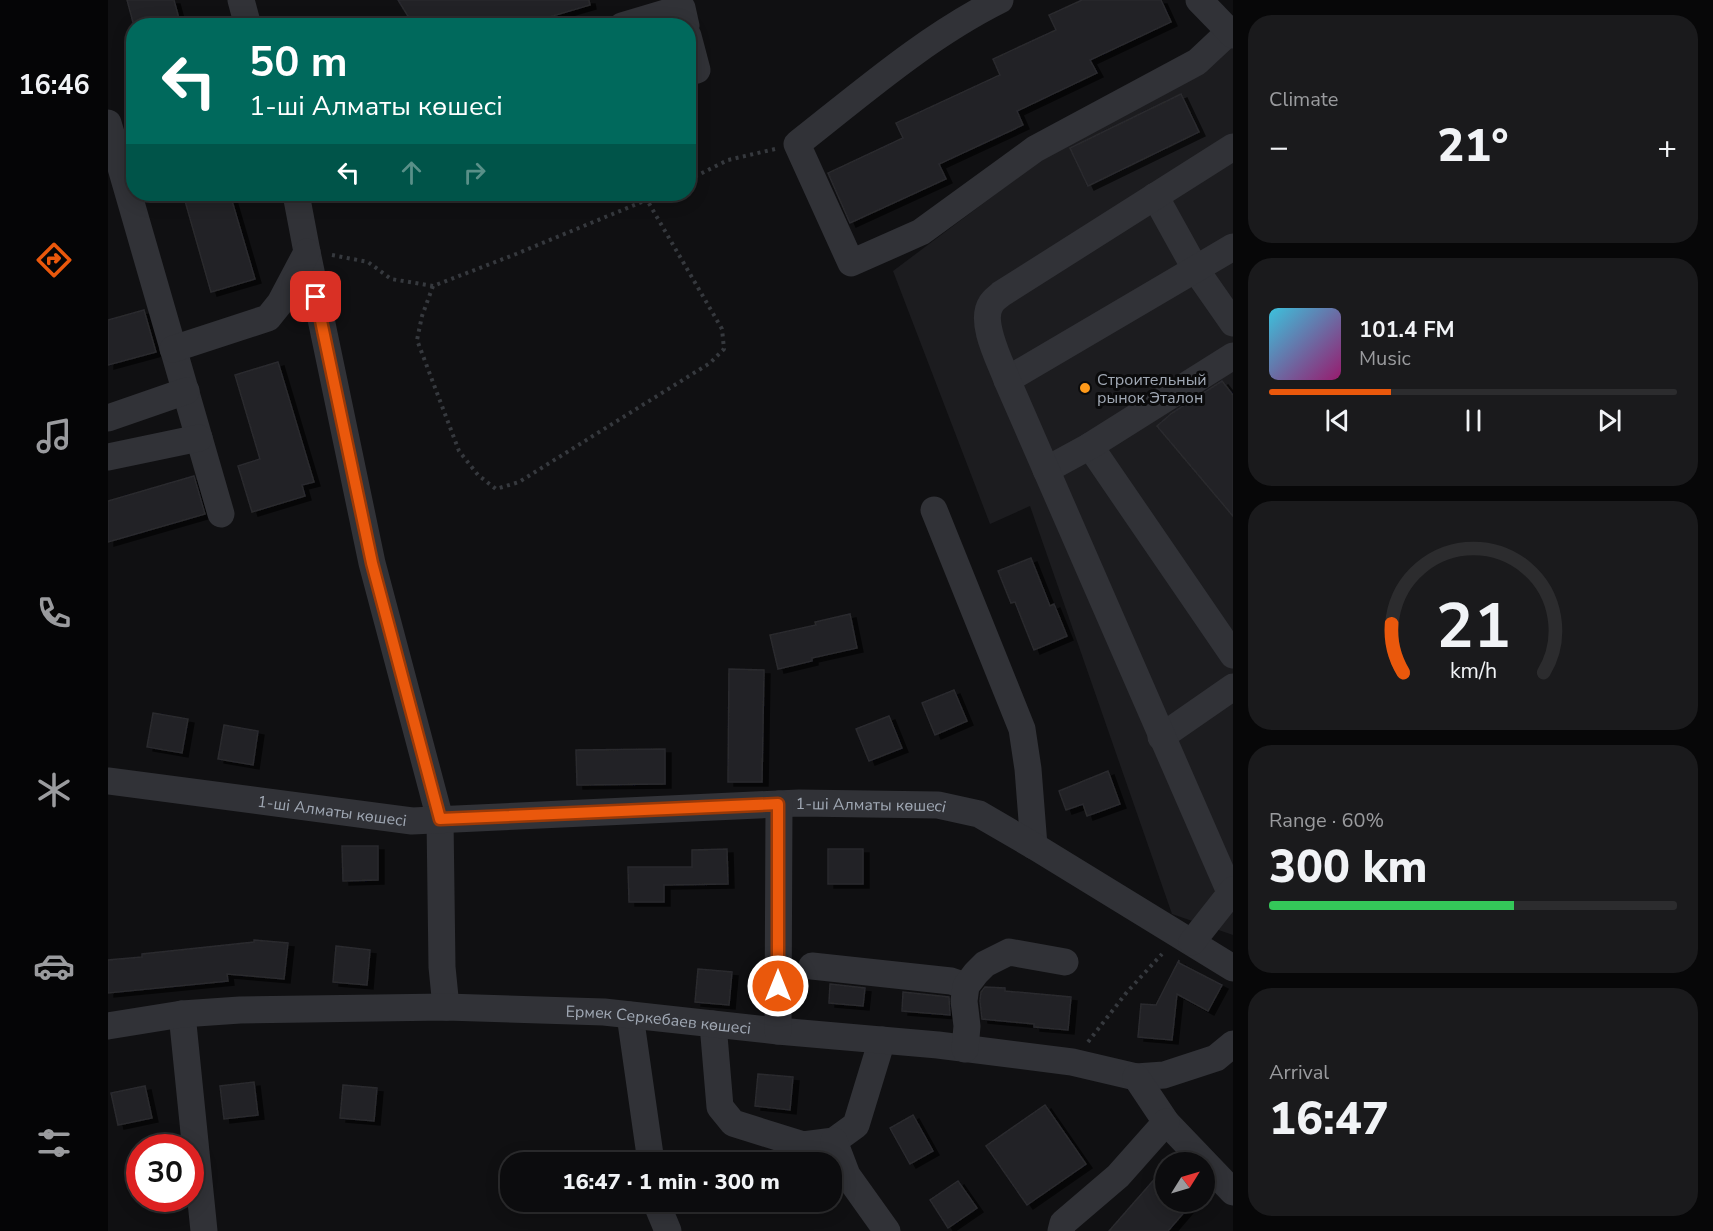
<!DOCTYPE html>
<meta charset="utf-8">
<style>
:root{--surface:#0c0c0e;--page:#1a1a1c;--text:#f1f3f6;--muted:#9a9b9e;--line:#2c2c2e;--accent:#ea580c}
body{margin:0;font-family:"Nunito Sans",sans-serif;background:var(--page);color:var(--text);height:100vh;display:flex;flex-direction:column;font-size:22px;white-space:nowrap}
*{box-sizing:border-box;margin:0}
p{font-size:20px;color:var(--muted)}
.icon{flex:none;width:33px;height:33px;fill:none;stroke:currentColor;stroke-width:2;stroke-linecap:round;stroke-linejoin:round}
.map{position:relative;flex:1;overflow:hidden}
.drawer{display:flex;flex-direction:column;gap:15px;padding:15px;background:#070708;width:480px}
.drawer>*{flex:none}
.guide{position:absolute;left:18px;top:18px;width:570px;height:183px;border-radius:24px;box-shadow:0 3px 15px #0003,0 0 0 2px var(--line);background:#00695c;color:#fff;overflow:hidden}
.needle{width:39px;rotate:53deg}
.tools{position:absolute;left:1047px;top:1152px;display:grid;gap:12px}
.tools a{display:grid;place-items:center;width:60px;height:60px;border-radius:50%;background:var(--surface);box-shadow:0 3px 15px #0003,0 0 0 2px var(--line);font-size:30px}
.speed{position:absolute;left:18px;top:1134px;display:flex;gap:12px;font-size:30px;font-weight:700;text-align:center}
.speed>*{display:grid;place-content:center;width:78px;height:78px;border-radius:50%;background:var(--surface);box-shadow:0 3px 15px #0003,0 0 0 2px var(--line);line-height:1}
.speed .limit{border:9px solid #d22;background:#fff;color:#111}
.pin{position:absolute;display:grid;place-items:center;width:51px;height:51px;color:#fff;margin:-26px;border-radius:12px;box-shadow:0 3px 9px #0006}
.me{position:absolute;width:66px;margin:-33px;rotate:0deg;stroke-linejoin:round;filter:drop-shadow(0 0 4px #0008)}
.turn{display:flex;align-items:center;gap:21px;height:126px;padding:0 24px;font-size:27px}
.turn .icon{width:78px;height:78px;stroke-width:2.5}
.turn b{display:block;font-size:42px;line-height:51px}
.lanes{display:flex;align-items:center;height:57px;padding:0 24px;background:#0003;justify-content:center;gap:30px;direction:ltr}
.lanes .off{opacity:.35}
.big{font-size:45px;font-weight:800;line-height:1.1}
.drawer .widget{flex:1;display:flex;flex-direction:column;justify-content:center;gap:9px;min-width:0;padding:0 21px;border-radius:24px;background:var(--page)}
.drawer .dial{align-items:center;gap:0}
.dial svg{height:156px;overflow:visible;fill:none;stroke:var(--line);stroke-width:7;stroke-linecap:round;text-anchor:middle}
.dial text{fill:var(--text);stroke:none}
.song{display:flex;align-items:center;gap:18px}
.cover{width:72px;height:72px;border-radius:9px;background:linear-gradient(135deg,hsl(190 70% 55%),hsl(320 70% 35%))}
.played{height:6px;border-radius:3px;background:linear-gradient(90deg,var(--accent) 30%,var(--line) 30%)}
.keys{display:flex;justify-content:space-around;direction:ltr}
.heat{display:flex;justify-content:space-between;align-items:center;font-size:33px;direction:ltr}
.charge{height:9px;border-radius:4px;background:linear-gradient(90deg,#34c759 60%,var(--line) 0)}
.trip{position:absolute;left:392px;top:1152px;width:342px;height:60px;border-radius:24px;background:var(--surface);box-shadow:0 3px 15px #0003,0 0 0 2px var(--line);font-weight:800;line-height:60px;text-align:center}
main{display:flex;flex:1;min-height:0}
.dock{display:flex;flex-direction:column;width:108px;justify-content:space-around;align-items:center;background:#050506;color:var(--muted)}
.dock .icon{width:42px;height:42px}
.dock .active{color:var(--accent)}
.dock b{font-size:27px;color:var(--text)}
.map>svg:first-child{display:block}
.built{fill:#1c1c1f}
.building{fill:#232326;stroke:#2a2a2e;stroke-width:1.5;filter:url(#shadow)}
.lines{fill:none;stroke-linecap:round;stroke-linejoin:round}
.path{stroke:#36393e;stroke-width:4;stroke-dasharray:3 4.5;stroke-linecap:butt}
.minor{stroke:#313237;stroke-width:27}
.route-casing{stroke:#983908;stroke-width:15}
.route{stroke:#ea580c;stroke-width:10}
.poi-dot{fill:#ff9a1a;stroke:#0b0b0c;stroke-width:2}
.labels{text-anchor:middle;stroke-width:6;stroke-linejoin:round;paint-order:stroke}
.poi-label{font-size:16px;fill:#a0a8b4;stroke:#0b0b0c;text-anchor:start}
.street-label{font-size:16px;fill:#a0a8b4;stroke:#0b0b0c}
</style>
<main>
<nav class="dock">
<b>16:46</b>
<svg class="icon active" aria-label="directions" viewBox="0 0 24 24"><path d="M12 3l9 9-9 9-9-9zM9 14v-3h6M13 9l2 2-2 2"/></svg>
<svg class="icon" aria-label="music" viewBox="0 0 24 24"><path d="M9 18V5l10-2v13"/><circle cx="6" cy="18" r="3"/><circle cx="16" cy="16" r="3"/></svg>
<svg class="icon" aria-label="phone" viewBox="0 0 24 24"><path d="M5 4h4l2 5-3 2q2 4 5 5l2-3 5 2v4C11 20 4 13 5 4z"/></svg>
<svg class="icon" aria-label="climate" viewBox="0 0 24 24"><path d="M12 3v18M4 7l16 10M4 17L20 7"/></svg>
<svg class="icon" aria-label="car" viewBox="0 0 24 24"><path d="M5 17H2v-5l4-1 3-4h7l3 4 3 1v5h-3M9 17h6M6 11h13"/><circle cx="7" cy="17" r="2"/><circle cx="17" cy="17" r="2"/></svg>
<svg class="icon" aria-label="filters" viewBox="0 0 24 24"><path d="M4 7h16M4 17h16"/><circle cx="9" cy="7" r="2"/><circle cx="15" cy="17" r="2"/></svg>
</nav>
<div class="map">
<svg width="1125" height="1231" viewBox="0 0 1125 1231">
<defs>
<filter id="shadow"><feDropShadow dx="6" dy="4" stdDeviation="0" flood-color="#0009"/></filter>
</defs>
<rect width="100%" height="100%" fill="#101012"/>
<path class="built" d="M1125,46V935L1064,914L922,506L882,524L785,271L953,145Z"/>
<g class="building">
<path d="M19,0H66L73,26H26Z"/>
<path d="M290,0H481L482,5L411,26H306Z"/>
<path d="M974,0H1053L1063,22L982,60L989,73L909,111L915,125L831,164L838,179L742,223L720,173L795,138L788,123L892,75L885,59L948,30L941,15Z"/>
<path d="M1073,94L1091,132L980,186L962,148Z"/>
<path d="M75,194H122L147,279L103,292Z"/>
<path d="M36,310L48,352L0,365V320Z"/>
<path d="M170,362L206,482L194,485L197,496L144,512L130,466L152,459L127,375Z"/>
<path d="M1114,381L1125,395V516L1049,426L1064,413Z"/>
<path d="M86,476L97,514L0,542V501Z"/>
<path d="M923,558L942,606L946,604L959,636L926,650L907,602L903,603L890,571Z"/>
<path d="M742,614L749,648L704,658V661L670,669L662,635L708,625L707,622Z"/>
<path d="M621,669L656,670L654,782H620Z"/>
<path d="M846,690L859,721L827,735L814,703Z"/>
<path d="M45,713L80,719L74,753L39,747Z"/>
<path d="M781,716L794,748L761,761L748,729Z"/>
<path d="M116,725L150,731L145,765L110,759Z"/>
<path d="M557,749V784L469,785L468,750Z"/>
<path d="M1000,771L1012,804L979,816L975,804L958,810L951,791Z"/>
<path d="M234,846H270V880L235,881Z"/>
<path d="M619,849L620,884L556,885V902H521L520,867H584V850Z"/>
<rect x="720" y="849" width="35" height="35"/>
<path d="M146,940L180,943L176,979L119,974L120,981L0,993V960L34,957V954L146,942Z"/>
<path d="M228,946L262,950L259,985L225,982Z"/>
<path d="M1071,960V963L1114,985L1100,1011L1069,994L1064,1040L1030,1037L1033,1004L1048,1005Z"/>
<path d="M590,969L624,972L621,1005L587,1002Z"/>
<path d="M722,984L757,988L755,1006L721,1003Z"/>
<path d="M877,987L897,988V991L963,997L960,1030L926,1027V1024L874,1019L872,1001L873,992Z"/>
<path d="M795,992L841,997L842,1015L794,1011Z"/>
<path d="M650,1074L685,1077L682,1110L647,1106Z"/>
<path d="M146,1082L150,1115L116,1119L112,1086Z"/>
<path d="M235,1085L269,1088L266,1121L232,1118Z"/>
<path d="M37,1086L44,1118L10,1125L3,1093Z"/>
<path d="M937,1105L978,1164L919,1205L878,1146Z"/>
<path d="M805,1115L825,1151L802,1164L782,1128Z"/>
<path d="M1058,1166V1202H1085L1060,1231H1001Z"/>
<path d="M850,1181L869,1208L840,1228L822,1200Z"/>
</g>
<g class="lines">
<g class="path">
<path d="M580,180L620,160L667,149"/>
<path d="M224,255L260,262L283,279L325,286L408,254L553,194"/>
<path d="M325,286L314,316L309,340L351,451L370,475L388,489L411,482L602,363L616,349L614,329L539,200"/>
<path d="M980,1042L1019,992L1054,954"/>
</g>
<g class="minor">
<path d="M133,0L140,26"/>
<path d="M892,0C818,37 754,93 689,144L743,263L813,232L927,149L1089,62L1122,31"/>
<path d="M1091,0L1125,35"/>
<path d="M514,26L574,8L578,26"/>
<path d="M580,36L589,70L580,72"/>
<path d="M0,123L113,514"/>
<path d="M188,194L199,252L264,563L332,819L334,967L338,1007"/>
<path d="M1047,196L1088,270L1125,323"/>
<path d="M65,349L160,318L172,303L199,252"/>
<path d="M899,380L1125,247"/>
<path d="M0,418L78,391"/>
<path d="M982,446L1125,655"/>
<path d="M0,457L91,438"/>
<path d="M938,470L982,446L1125,356"/>
<path d="M826,510L914,729L920,769L926,846"/>
<path d="M1053,737L1125,687"/>
<path id="s1" d="M0,781L304,821L691,803L830,805L871,814L926,846L1125,968"/>
<path d="M1122,892L899,380C892,361 871,322 883,304C885,300 890,297 893,294L1125,147"/>
<path d="M1084,942L1125,890"/>
<path d="M704,966L843,981L858,986"/>
<path d="M74,1014L96,1231"/>
<path d="M522,1015L543,1162"/>
<path d="M605,1024L612,1107L625,1123L695,1145L726,1141L748,1125L774,1040"/>
<path id="s2" d="M0,1026L74,1014L132,1010L338,1007L496,1012L670,1031L830,1045L964,1062L1028,1077L1056,1075L1108,1058L1125,1044"/>
<path d="M670,1031L671,804"/>
<path d="M857,1049L859,1026L856,1001L858,986L868,973L877,964L901,952L957,962"/>
<path d="M1028,1077L1058,1122L1125,1192"/>
<path d="M726,1141L739,1175L779,1231"/>
<path d="M549,1202L550,1207L560,1231"/>
<path d="M953,1231L955,1223L1010,1176L1058,1122"/>
</g>
</g>
<g class="lines">
<g class="route-casing">
<path id="route" d="M208,297L264,563L332,819L670,804V986"/>
</g>
<use href="#route" class="route"/>
</g>
<circle class="poi-dot" cx="977" cy="388" r="6"/>
<g class="labels">
<g class="poi-label">
<text x="989" y="385">Строительный<tspan x="989" dy="18">рынок Эталон</tspan></text>
</g>
<g class="street-label">
<text dy="6" stroke="none"><textPath href="#s1" startOffset="766">1-ші Алматы көшесі</textPath></text>
<text dy="6" stroke="none"><textPath href="#s1" startOffset="226">1-ші Алматы көшесі</textPath></text>
<text dy="6" stroke="none"><textPath href="#s2" startOffset="552">Ермек Серкебаев көшесі</textPath></text>
</g>
</g>
</svg>
<div class="tools">
<a><svg class="needle" viewBox="-14 -14 28 28"><path d="M0-13l5 13h-10z" fill="#e53935"/><path d="M0 13l5-13h-10z" fill="#9a9b9e"/></svg></a>
</div>
<div class="speed"><div class="limit">30</div></div>
<div class="pin" style="left:208px;top:297px;background:#d93025"><svg class="icon" aria-label="arrive" viewBox="0 0 24 24"><path d="M6 21V4h12l-3 4 3 4H6"/></svg></div>
<svg class="me" style="left:670px;top:986px" viewBox="-20 -20 40 40"><circle r="17" fill="#ea580c" stroke="#fff" stroke-width="3"/><path d="M0-11L8 9 0 5-8 9z" fill="#fff"/></svg>
<div class="trip">16:47 · 1 min · 300 m</div>
<div class="guide">
<div class="turn"><svg class="icon" aria-label="left" viewBox="0 0 24 24"><path d="M17 20v-9H6M10 6l-5 5 5 5"/></svg><div><b>50 m</b>1-ші Алматы көшесі</div></div>
<div class="lanes"><svg class="icon" aria-label="left" viewBox="0 0 24 24"><path d="M17 20v-9H6M10 6l-5 5 5 5"/></svg><svg class="icon off" aria-label="ahead" viewBox="0 0 24 24"><path d="M12 20V5M6 11l6-6 6 6"/></svg><svg class="icon off" aria-label="right" viewBox="0 0 24 24"><path d="M7 20v-9h11M14 6l5 5-5 5"/></svg></div>
</div>
</div>
<section class="drawer">
<div class="widget"><p>Climate</p>
<div class="heat"><a>−</a><b class="big">21°</b><a>+</a></div>
</div>
<div class="widget">
<div class="song"><i class="cover"></i><div><b>101.4 FM</b><p>Music</p></div></div>
<div class="played"></div>
<div class="keys"><svg class="icon" aria-label="previous" viewBox="0 0 24 24"><path d="M18 5L8 12l10 7zM5 5v14"/></svg><svg class="icon" aria-label="pause" viewBox="0 0 24 24"><path d="M8 5v14M16 5v14"/></svg><svg class="icon" aria-label="next" viewBox="0 0 24 24"><path d="M6 5l10 7-10 7zM19 5v14"/></svg></div>
</div>
<div class="widget dial"><svg viewBox="0 0 100 80">
<path d="M14 69A42 42 0 1 1 86 69"/>
<path d="M14 69A42 42 0 0 1 8 44" stroke="#ea580c"/>
<text x="50" y="56" font-size="32" font-weight="700">21</text>
<text x="50" y="72" font-size="11">km/h</text>
</svg></div>
<div class="widget"><p>Range · 60%</p><b class="big">300 km</b><div class="charge"></div></div>
<div class="widget"><p>Arrival</p><b class="big">16:47</b></div>
</section>
</main>
